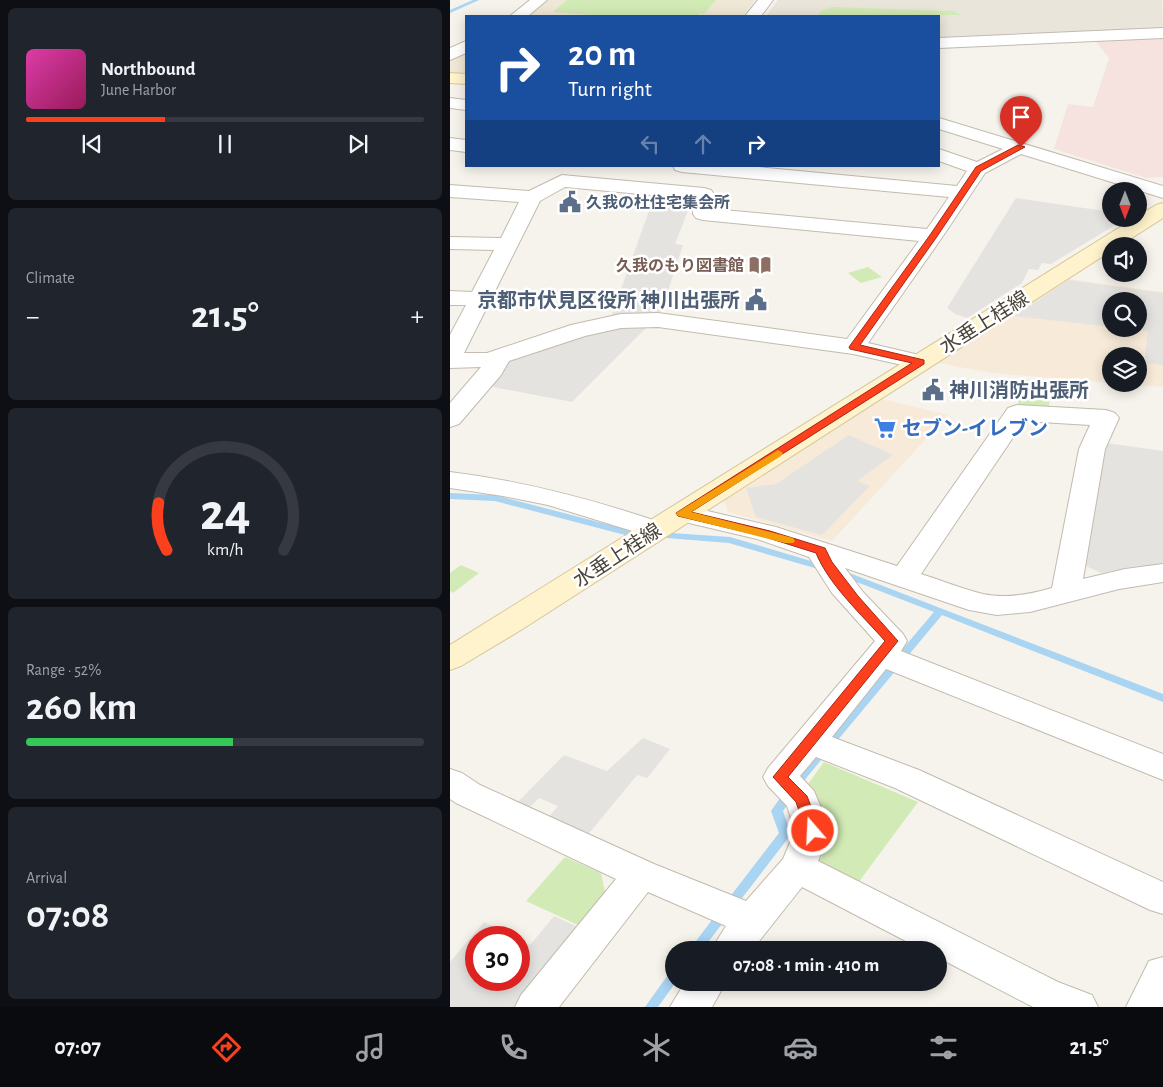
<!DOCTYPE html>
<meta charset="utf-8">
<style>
:root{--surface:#171b24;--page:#20242c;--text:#f1f3f6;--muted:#9ea1a6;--line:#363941;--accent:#fc3f1d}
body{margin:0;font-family:"Alegreya Sans","Noto Sans JP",sans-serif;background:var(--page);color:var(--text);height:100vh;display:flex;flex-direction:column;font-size:19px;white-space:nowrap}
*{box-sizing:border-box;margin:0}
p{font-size:16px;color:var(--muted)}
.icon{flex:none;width:28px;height:28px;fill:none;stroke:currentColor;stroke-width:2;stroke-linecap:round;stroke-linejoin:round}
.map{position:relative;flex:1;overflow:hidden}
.side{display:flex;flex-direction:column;gap:8px;padding:8px;background:#0d0f14;width:450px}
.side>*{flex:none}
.top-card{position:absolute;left:15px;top:15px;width:475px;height:152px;border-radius:0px;box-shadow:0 2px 12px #0003;background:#1a4fa0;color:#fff;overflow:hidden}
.needle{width:32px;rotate:180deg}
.tools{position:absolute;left:652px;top:182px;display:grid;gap:10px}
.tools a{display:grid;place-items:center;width:45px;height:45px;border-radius:50%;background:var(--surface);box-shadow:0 2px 12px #0003;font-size:25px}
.speed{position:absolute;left:15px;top:926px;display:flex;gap:10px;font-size:25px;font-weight:700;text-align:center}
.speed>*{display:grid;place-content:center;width:65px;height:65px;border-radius:50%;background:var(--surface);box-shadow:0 2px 12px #0003;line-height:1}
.speed .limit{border:8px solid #d22;background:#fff;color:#111}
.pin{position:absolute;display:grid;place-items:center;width:42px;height:42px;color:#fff;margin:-51px -21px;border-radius:50% 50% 50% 0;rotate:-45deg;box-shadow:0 0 5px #0007}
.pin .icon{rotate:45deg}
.me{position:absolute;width:55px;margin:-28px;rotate:341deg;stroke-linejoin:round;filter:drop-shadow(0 0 4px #0008)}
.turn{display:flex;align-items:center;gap:18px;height:105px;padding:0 20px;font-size:22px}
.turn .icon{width:65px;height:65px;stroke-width:2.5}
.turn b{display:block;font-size:35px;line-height:42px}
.lanes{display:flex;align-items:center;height:48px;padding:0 20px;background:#0003;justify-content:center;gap:25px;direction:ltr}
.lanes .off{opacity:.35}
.big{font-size:38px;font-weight:600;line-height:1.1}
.side .tile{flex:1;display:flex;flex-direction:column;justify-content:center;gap:8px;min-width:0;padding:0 18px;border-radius:8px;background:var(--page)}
.side .dial{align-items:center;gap:0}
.dial svg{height:130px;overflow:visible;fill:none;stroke:var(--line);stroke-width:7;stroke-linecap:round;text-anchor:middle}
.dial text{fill:var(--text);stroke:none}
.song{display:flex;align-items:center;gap:15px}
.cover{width:60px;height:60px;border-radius:8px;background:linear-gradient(135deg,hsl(320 70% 55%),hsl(330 70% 35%))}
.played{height:5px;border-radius:2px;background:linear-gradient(90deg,var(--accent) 35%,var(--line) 35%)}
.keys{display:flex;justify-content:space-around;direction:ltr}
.heat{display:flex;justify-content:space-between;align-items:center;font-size:28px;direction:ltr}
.charge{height:8px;border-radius:4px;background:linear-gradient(90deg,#34c759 52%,var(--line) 0)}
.trip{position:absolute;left:215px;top:941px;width:282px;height:50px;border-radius:25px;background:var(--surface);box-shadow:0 2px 12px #0003;font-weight:600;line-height:50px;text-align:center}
.tabs{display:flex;height:80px;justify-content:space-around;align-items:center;background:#090b0e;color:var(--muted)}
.tabs .icon{width:35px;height:35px}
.tabs .on{color:var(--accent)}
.tabs b{font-size:22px;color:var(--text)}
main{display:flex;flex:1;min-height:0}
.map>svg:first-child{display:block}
.residential{fill:#eae5da}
.commercial{fill:#f7ead8;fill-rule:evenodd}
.education{fill:#efe8d6}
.medical{fill:#f6e3e0}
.green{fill:#d2eab5}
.parking{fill:#e5e3e0}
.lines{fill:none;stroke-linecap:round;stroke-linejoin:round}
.stream{fill:#a9d4f2;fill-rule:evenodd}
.street-casing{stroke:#c2bbae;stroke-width:2}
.secondary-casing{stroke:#d6c79b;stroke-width:2}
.street{fill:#fff;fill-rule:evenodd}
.secondary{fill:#fff3cd;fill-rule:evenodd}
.route{fill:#fc3f1d;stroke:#a42913}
.slow{fill:#f59e0b}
.labels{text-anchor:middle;stroke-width:5;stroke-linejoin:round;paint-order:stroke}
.far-service-label{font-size:16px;font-weight:bold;fill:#4e5e75;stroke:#fff;text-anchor:start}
.far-education-label{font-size:16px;font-weight:bold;fill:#785e54;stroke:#fff;text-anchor:end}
.service-label{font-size:20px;font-weight:bold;fill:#4e5e75;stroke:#fff;text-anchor:end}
.street-label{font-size:20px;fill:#4b4439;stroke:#fff}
.shop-label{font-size:20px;font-weight:bold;fill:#366cbe;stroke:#fff;text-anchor:start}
</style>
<main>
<section class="side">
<div class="tile">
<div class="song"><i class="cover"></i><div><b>Northbound</b><p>June Harbor</p></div></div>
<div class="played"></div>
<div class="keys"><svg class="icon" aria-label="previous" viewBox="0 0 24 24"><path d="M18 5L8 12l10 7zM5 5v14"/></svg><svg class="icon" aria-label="pause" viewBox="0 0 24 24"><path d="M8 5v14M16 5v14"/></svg><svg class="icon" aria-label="next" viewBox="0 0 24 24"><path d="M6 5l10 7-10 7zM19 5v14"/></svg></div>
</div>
<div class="tile"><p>Climate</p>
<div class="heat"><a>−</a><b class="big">21.5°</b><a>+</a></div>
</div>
<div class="tile dial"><svg viewBox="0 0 100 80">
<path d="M14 69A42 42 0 1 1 86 69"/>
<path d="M14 69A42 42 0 0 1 9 40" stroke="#fc3f1d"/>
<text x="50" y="56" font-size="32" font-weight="700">24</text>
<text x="50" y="72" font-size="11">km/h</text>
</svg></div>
<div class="tile"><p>Range · 52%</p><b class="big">260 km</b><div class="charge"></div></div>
<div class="tile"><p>Arrival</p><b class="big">07:08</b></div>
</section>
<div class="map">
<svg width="713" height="1007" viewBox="0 0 713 1007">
<rect width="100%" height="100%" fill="#f6f3ec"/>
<path class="residential" d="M328,0H712L713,31L489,40V16H316Z"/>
<g class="commercial">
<path d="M619,279L713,292V387L669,384H689V356H661V383L542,373L488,363ZM661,301H689V329H661Z"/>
<path d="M432,399L498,415L382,541L278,512L274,500Z"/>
</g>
<g class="education">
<path d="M95,0H305L293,16H73Z"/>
<path d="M16,51V76L0,74V59Z"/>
</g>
<path class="medical" d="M713,36V177L696,178L604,149L618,104L643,107L659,58L644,39Z"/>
<g class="green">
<path d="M117,0H266L254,14L250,13L248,16H152L103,12Z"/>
<path d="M382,7L503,11L511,15L368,16L372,10Z"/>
<path d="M418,267L432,277L411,283L398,273Z"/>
<path d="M570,380L600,382L599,408L567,406L569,401Z"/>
<path d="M11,565L29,573L3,593L0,591V573Z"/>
<path d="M374,762L468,802L405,887L364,867L372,857L377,839L353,791Z"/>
<path d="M115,857L151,873L155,892L128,925L76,901Z"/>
</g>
<g class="parking">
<path d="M204,197L236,200L241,203L225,244L233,245L210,316L161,317Z"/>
<path d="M566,198L661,212V219H675L601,264L592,263L588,270L579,269L572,283L517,318L505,314L497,308Z"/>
<path d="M619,280L713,293V365L694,363L698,331L679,329H689V301H661V327L564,316Z"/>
<path d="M198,326L122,402L43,387L40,378L56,362L75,353L164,328Z"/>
<path d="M399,435L443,455L407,481L420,486L372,535L306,517L296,488L326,484Z"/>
<path d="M657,443L713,451V564L681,567L651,573L634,565Z"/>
<path d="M193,738L220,749L197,778L187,775L136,837L97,819L108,806L89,798L77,810L66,804L114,755L157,771Z"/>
<path d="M104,916L128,927L64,1007H0V962L34,922L65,937L26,938V980H69V939L80,945Z"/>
</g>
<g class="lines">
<g class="stream">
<path d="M23,0H29L0,13V10Z"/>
<path d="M0,493L45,495L175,529L194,532L195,534L191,537L175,535L45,501L0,499Z"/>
<path d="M207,532L280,537L378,566L380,568L375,571L279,543L204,537L203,535L204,533Z"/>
<path d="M389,569L713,694V702L492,615L357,777L333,811L341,834L339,837L252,950H239L329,833L321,811L349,771L484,612L386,574L384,572Z"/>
<path d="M224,971V982H226L208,1007H195L220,972Z"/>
</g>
<g class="street-casing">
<g id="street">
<path d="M80,0H97L78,16H60Z"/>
<path d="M308,0H323L311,16H295Z"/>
<path d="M713,28V38L489,48V38Z"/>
<path d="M16,41V53L0,60V48Z"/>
<path d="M0,98L16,100V110L0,108Z"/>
<path d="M489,118L713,186V198L571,154L535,173L493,236L418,343L478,357L482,362L478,367L470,369L403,354L208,327L171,328L135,336L59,361L51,375L9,424L0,427V403L31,367L0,368V335L16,305H0V291L22,292L44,250L0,249V237L51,238L69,202L0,197V185L79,191L112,175L254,188L261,190L264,194L263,209L477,229L499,197L232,172L225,170L223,166H297L507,186L517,171L489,161V149L527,162L553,149L489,129ZM115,187L244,199L243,214L246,218L253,220L469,241L397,339L208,313L171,314L121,325L37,353H14L90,201Z"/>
<path d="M0,138L16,140V152L0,150Z"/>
<path d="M567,405L656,410L665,413L669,418L655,449L633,579L675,569L713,564V582L669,589L580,612L547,615L519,610L395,568L413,592L453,634L457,641L451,651L713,754V780L436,669L382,737L469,770L713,882V914L700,910L445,788L366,757L350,776L364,791L381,831L368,861L608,982L642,995L648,1007H583L489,958V950H473L352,887L302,950H261L276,926L198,892L109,1007H65L71,995L166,879L6,803L0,799V769L12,773L30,785L204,864L296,901L333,859L345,831L337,806L318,786L313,777L318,768L425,641L382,593L359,557L307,539L222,519L218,513L222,507L232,505L326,527L447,566L558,408ZM574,421L640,425L629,449L602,588C581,594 556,599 533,594C512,589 491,580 471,574Z"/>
<path d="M0,472C74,481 145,500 215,524L219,530L215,536L205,538L98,505L53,496L0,488Z"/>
<path d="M713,957V1007H676L699,961Z"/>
<path d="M235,982H276L262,1007H220Z"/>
</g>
</g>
<g class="secondary-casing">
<g id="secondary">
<path d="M0,73L16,74V84L0,83Z"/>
<path d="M713,203V218L669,246H661V251L71,630L11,666L0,670V645L683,219H689V215L706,205Z"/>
</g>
</g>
<use href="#street" class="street"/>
<use href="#secondary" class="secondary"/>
</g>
<path class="route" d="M568,145L575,147L531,171L486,238L410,345L474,360V364L241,512L320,531L375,548L382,562L408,596L448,641L338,777L357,796L370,831L368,835L363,837L358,835L356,831L346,802L323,777L435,641C412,615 379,585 366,553L312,536L228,516L226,513L462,363L400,349L399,347L480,235L526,167Z"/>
<path class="slow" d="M328,450L333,453L331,456L241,512L343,538L345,541L343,543H335L228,516L226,513Z"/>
<defs>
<g id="civic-bare" transform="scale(1.725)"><path d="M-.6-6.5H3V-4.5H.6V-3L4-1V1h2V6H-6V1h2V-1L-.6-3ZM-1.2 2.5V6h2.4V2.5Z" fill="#5c6f8a" stroke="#fff" stroke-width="2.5" paint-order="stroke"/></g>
<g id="library-bare" transform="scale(1.725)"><path d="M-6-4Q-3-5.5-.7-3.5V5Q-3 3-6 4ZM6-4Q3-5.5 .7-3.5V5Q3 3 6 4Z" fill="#8d6e63" stroke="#fff" stroke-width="2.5" paint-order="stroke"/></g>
<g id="supermarket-bare" transform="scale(1.725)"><path d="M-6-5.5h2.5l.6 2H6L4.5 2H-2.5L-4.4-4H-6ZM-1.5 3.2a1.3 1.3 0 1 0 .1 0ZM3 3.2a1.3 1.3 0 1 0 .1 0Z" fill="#3f7fe0" stroke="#fff" stroke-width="2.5" paint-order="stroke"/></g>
</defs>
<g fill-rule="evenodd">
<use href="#civic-bare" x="120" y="202"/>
<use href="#library-bare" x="310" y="265"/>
<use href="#civic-bare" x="306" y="300"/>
<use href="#civic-bare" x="483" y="390"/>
<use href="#supermarket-bare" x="435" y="428"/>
</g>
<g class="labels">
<g class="far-service-label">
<text x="136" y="208">久我の杜住宅集会所</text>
</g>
<g class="far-education-label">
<text x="294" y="271">久我のもり図書館</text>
</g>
<g class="service-label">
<text x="290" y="307">京都市伏見区役所 神川出張所</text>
<text x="499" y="397" text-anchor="start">神川消防出張所</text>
</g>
<g class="street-label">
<text transform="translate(534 322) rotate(-32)" y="7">水垂上桂線</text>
<text transform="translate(167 555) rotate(-33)" y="7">水垂上桂線</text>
</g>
<g class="shop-label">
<text x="452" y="435">セブン-イレブン</text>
</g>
</g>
</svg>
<div class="tools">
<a><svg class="needle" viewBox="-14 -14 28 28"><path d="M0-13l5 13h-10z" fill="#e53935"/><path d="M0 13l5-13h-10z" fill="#9ea1a6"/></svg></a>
<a><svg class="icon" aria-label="sound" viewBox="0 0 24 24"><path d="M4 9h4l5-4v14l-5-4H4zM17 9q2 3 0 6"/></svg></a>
<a><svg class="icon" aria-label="search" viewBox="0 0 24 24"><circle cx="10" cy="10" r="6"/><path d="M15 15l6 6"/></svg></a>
<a><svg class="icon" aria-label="layers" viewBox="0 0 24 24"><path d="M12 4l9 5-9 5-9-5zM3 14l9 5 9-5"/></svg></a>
</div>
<div class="speed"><div class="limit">30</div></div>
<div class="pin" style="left:571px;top:147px;background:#d93025"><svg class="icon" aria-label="arrive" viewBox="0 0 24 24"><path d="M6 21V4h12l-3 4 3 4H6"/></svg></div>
<svg class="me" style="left:363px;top:831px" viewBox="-20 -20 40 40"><circle r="17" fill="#fc3f1d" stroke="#fff" stroke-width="3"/><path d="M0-11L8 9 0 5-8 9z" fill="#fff"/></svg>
<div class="trip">07:08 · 1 min · 410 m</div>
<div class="top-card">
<div class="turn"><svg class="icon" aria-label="right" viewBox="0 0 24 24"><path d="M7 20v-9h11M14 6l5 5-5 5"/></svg><div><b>20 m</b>Turn right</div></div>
<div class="lanes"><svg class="icon off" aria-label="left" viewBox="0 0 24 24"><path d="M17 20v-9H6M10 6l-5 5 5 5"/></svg><svg class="icon off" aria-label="ahead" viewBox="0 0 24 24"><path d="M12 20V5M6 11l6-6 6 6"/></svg><svg class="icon" aria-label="right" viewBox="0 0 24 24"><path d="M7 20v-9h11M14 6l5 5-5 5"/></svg></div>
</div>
</div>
</main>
<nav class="tabs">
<b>07:07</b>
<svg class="icon on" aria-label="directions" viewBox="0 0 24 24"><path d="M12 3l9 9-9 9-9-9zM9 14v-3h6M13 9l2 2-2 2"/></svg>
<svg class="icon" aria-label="music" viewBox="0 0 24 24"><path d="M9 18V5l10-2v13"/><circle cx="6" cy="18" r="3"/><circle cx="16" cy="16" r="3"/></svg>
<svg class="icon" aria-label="phone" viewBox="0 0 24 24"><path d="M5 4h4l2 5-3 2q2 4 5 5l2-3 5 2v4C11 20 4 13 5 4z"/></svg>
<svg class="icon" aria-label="climate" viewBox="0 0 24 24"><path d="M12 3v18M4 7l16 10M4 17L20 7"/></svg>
<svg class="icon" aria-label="car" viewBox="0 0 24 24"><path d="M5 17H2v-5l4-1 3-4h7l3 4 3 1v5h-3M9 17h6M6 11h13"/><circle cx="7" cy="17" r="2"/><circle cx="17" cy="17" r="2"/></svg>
<svg class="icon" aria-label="filters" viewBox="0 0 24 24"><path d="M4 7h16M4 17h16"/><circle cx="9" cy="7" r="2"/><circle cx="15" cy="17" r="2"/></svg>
<b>21.5°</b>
</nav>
